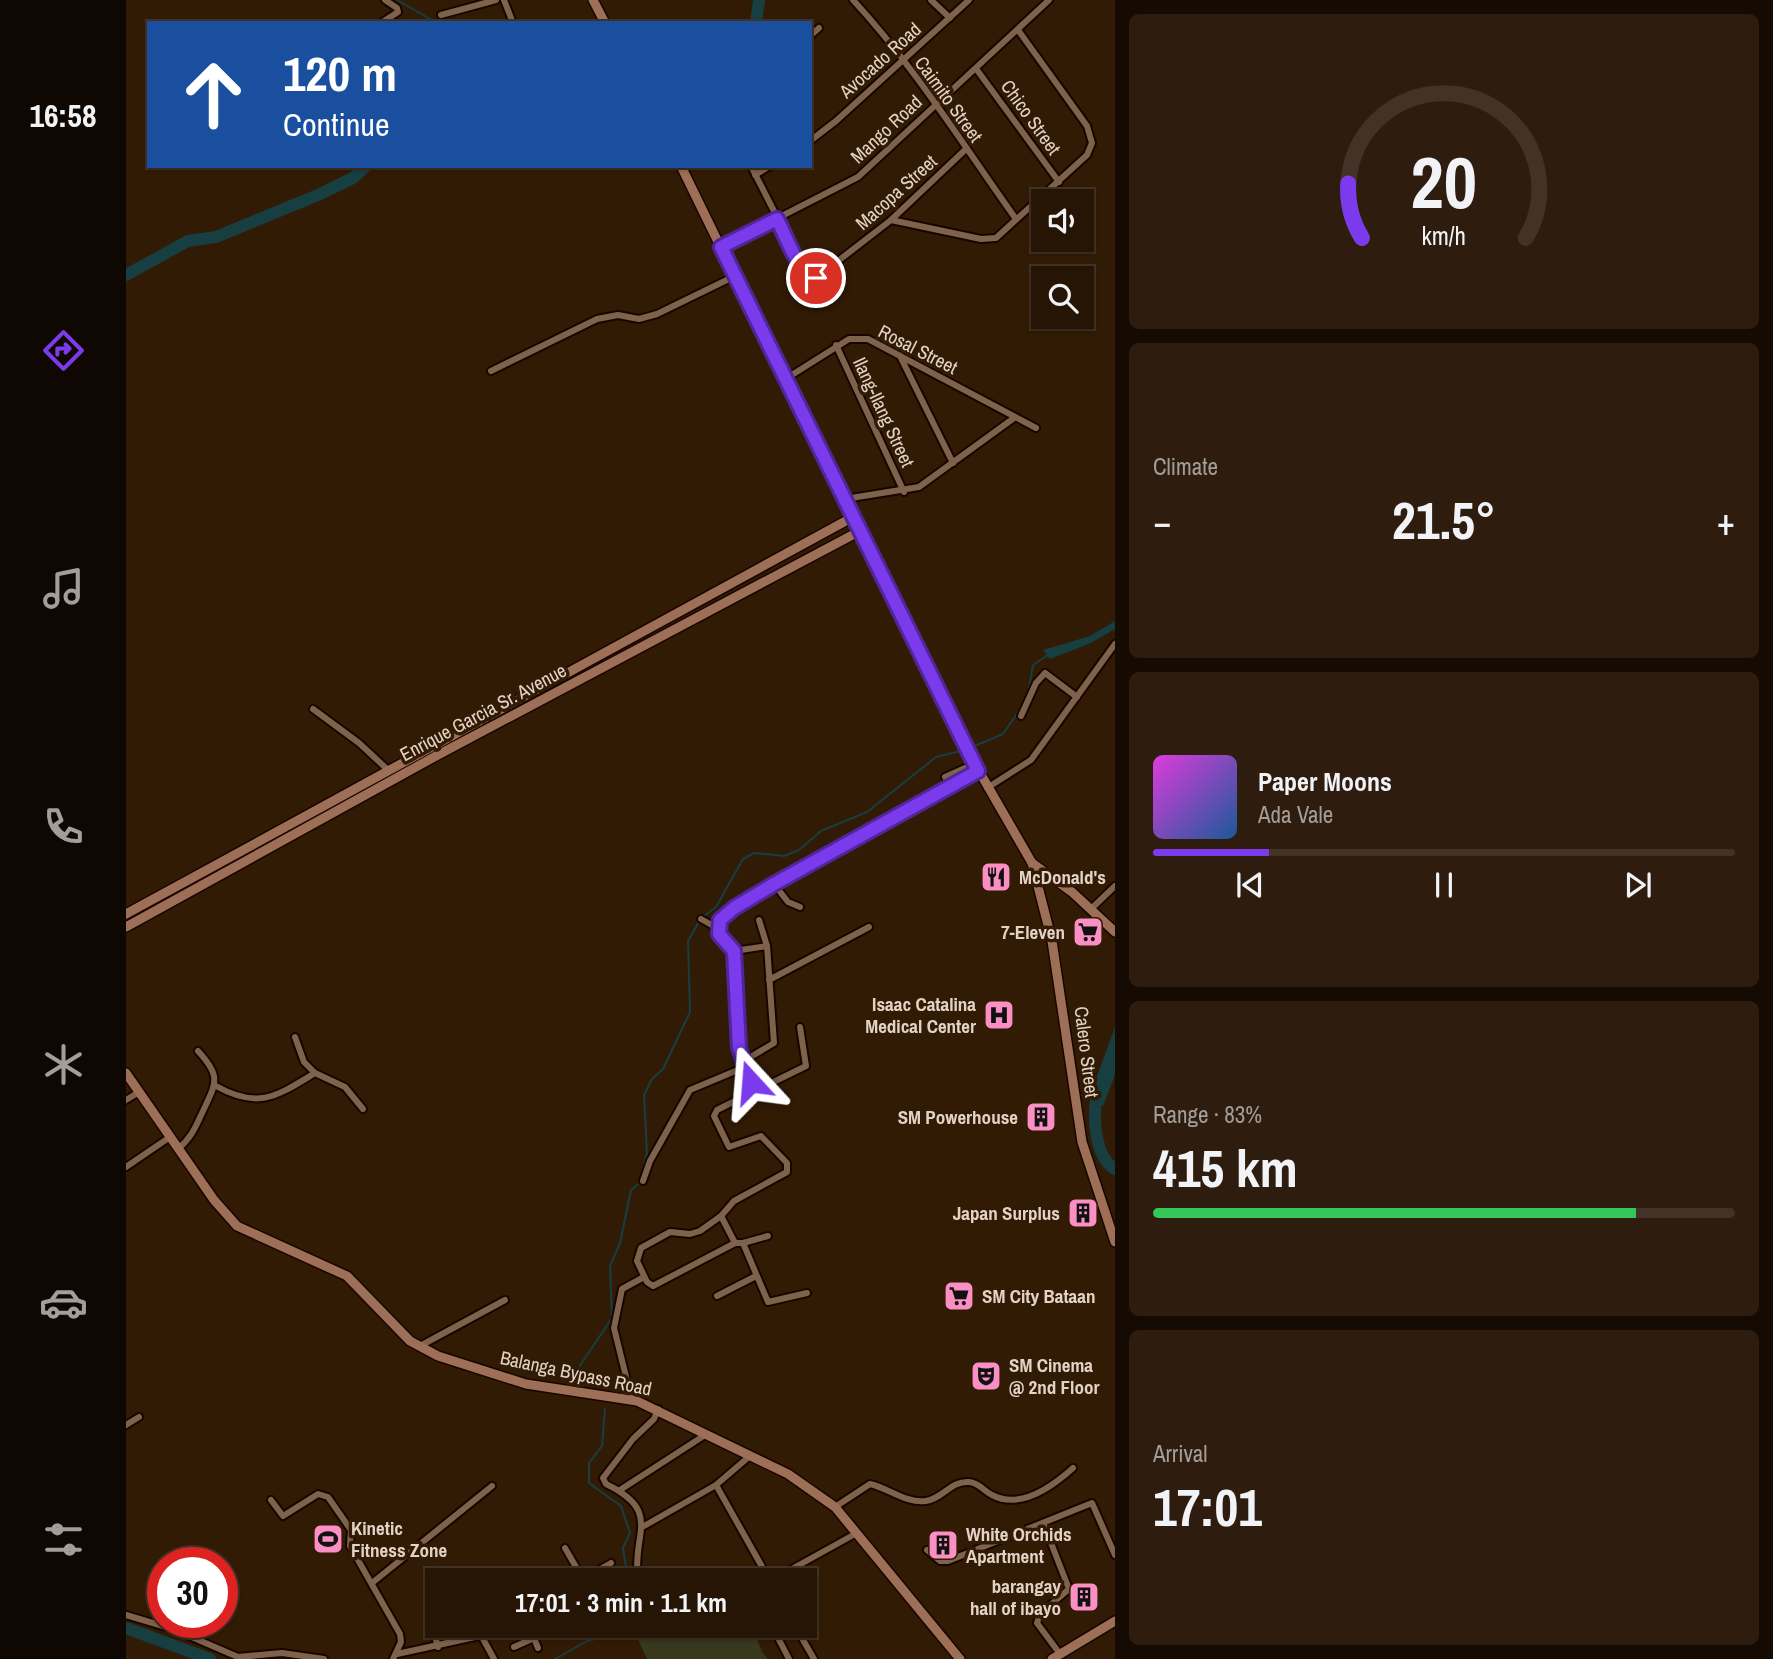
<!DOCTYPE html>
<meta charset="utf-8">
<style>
:root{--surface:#261404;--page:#2e1d0e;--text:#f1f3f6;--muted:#a49e9a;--line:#423326;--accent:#7c3aed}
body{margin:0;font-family:"Archivo Narrow",sans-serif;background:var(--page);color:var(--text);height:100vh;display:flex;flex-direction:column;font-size:26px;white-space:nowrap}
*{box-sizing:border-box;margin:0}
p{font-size:23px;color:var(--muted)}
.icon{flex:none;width:38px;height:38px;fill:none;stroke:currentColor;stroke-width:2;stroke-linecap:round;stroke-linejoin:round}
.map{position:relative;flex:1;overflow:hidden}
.side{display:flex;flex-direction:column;gap:14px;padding:14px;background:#150b02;width:658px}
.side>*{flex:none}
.top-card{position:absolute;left:21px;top:21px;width:665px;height:147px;border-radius:0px;box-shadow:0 2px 5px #0004,0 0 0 2px var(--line);background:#1a4fa0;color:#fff;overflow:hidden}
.controls{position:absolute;left:905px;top:189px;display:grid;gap:14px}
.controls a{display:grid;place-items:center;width:63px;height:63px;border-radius:0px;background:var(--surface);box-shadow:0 2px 5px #0004,0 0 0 2px var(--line);font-size:35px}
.speed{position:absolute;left:21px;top:1547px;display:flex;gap:14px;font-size:35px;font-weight:700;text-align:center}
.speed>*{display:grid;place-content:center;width:91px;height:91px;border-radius:50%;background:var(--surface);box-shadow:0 2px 5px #0004,0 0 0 2px var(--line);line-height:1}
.speed .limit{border:10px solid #d22;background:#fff;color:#111}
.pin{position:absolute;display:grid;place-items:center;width:60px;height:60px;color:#fff;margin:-30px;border:4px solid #fff;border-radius:50%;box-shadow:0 2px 7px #0007}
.me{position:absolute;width:77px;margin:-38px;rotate:341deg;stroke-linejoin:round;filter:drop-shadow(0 0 5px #0008)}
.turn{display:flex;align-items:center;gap:24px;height:147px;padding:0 21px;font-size:32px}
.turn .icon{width:91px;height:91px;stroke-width:2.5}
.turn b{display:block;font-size:49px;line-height:60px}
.big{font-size:52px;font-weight:800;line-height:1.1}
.side .widget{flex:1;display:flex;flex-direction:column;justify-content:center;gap:10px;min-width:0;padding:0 24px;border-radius:10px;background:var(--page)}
.side .dial{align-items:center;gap:0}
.dial svg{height:182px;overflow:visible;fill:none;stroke:var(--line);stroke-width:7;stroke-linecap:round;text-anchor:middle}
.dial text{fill:var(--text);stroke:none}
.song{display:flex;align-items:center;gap:21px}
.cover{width:84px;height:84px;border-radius:10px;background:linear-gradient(135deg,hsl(300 70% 55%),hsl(210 70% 35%))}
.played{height:7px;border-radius:4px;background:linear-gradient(90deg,var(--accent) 20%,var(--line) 20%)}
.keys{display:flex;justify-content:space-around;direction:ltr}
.heat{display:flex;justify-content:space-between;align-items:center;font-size:38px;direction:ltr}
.charge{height:10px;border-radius:5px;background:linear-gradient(90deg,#34c759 83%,var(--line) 0)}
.trip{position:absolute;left:299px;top:1568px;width:392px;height:70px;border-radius:0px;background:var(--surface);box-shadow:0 2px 5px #0004,0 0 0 2px var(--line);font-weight:800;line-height:70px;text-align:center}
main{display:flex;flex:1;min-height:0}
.tab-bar{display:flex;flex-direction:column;width:126px;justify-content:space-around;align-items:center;background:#0f0802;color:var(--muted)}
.tab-bar .icon{width:49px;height:49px}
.tab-bar .current{color:var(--accent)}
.tab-bar b{font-size:32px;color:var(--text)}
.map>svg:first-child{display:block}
.green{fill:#37381e}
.water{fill:#173e41}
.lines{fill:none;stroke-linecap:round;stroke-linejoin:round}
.stream{stroke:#173e41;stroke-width:2}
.river{stroke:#173e41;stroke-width:12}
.street-casing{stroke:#190500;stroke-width:10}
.secondary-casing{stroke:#190500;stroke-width:12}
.street{stroke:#7e624b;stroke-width:6}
.secondary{stroke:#9d6f56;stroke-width:9}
.route-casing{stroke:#51269a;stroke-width:18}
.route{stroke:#7c3aed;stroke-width:12}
.labels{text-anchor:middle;stroke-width:7;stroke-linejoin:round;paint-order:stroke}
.street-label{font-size:19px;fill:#e3d2c6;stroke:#321b05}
.poi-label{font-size:19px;font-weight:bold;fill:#e3d2c6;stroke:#321b05;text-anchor:start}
</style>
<main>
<nav class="tab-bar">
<b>16:58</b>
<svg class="icon current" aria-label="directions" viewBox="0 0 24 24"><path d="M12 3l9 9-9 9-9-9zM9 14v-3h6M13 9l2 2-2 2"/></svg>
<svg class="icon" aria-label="music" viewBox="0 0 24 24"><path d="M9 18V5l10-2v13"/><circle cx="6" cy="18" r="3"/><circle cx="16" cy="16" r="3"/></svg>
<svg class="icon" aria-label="phone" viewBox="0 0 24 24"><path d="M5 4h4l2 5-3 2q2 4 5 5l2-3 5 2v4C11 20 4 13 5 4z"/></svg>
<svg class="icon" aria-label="climate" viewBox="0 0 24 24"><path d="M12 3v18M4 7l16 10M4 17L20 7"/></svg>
<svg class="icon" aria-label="car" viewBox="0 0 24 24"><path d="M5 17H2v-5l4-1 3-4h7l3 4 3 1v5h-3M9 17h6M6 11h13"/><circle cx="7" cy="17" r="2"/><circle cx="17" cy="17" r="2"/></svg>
<svg class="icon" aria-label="filters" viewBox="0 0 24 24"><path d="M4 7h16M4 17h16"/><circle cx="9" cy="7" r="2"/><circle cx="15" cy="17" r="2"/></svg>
</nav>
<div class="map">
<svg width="989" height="1659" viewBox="0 0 989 1659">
<rect width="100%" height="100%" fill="#321b05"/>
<path class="green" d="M513,1626H626L636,1652L642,1659H521L507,1629Z"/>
<g class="water">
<path d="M989,621V629L965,643L924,659L917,650L964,636Z"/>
<path d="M989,1027V1075L977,1106L963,1098Z"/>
</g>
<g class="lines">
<g class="stream">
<path d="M271,0L311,23"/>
<path d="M902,694L907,665L922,655"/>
<path d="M844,748L877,734L897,705"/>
<path d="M578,916L590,907L617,859L628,853L658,856L673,850L695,831L741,812L810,757L835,751"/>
<path d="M515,1177L521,1153L518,1095L526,1079L537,1069L564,1012L562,941L574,920"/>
<path d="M457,1389L453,1367L486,1318L484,1266L494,1243L505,1190L514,1183"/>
<path d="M479,1409L476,1446L463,1463V1483L495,1506L504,1533L497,1548L502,1580"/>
<path d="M429,1659L461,1641L498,1632L501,1626"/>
</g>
<g class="river">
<path d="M630,23L633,0"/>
<path d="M0,275L62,241L90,237L192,195L227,178L240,166"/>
<path d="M974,1085C965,1107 967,1156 989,1169"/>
<path d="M0,1628L84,1659"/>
</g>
<g class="street-casing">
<g id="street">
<path d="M378,0L387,23"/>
<path d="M727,0C789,67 837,145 890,219"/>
<path d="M805,0L824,18"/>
<path d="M315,15L370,0"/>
<path d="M255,23L272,12L271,8L259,0"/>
<path d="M684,36L693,28"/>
<path d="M851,70L933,182"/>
<path d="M684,141L710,121L843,0"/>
<path d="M625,166L675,264L683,276L690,278L765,220L840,149"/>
<path d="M629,175L644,166"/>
<path d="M765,220L855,239L870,238L961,155L966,143L961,126L892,30"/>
<path d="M595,247L732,177L923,0"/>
<path d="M710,345L778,492"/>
<path d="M774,356L827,463"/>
<path d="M365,371L471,319L492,315L513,319L531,314L609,276"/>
<path d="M661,378L723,339H742L910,428"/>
<path d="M719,499L793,487L888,418"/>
<path d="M187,709L233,743L262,770"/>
<path d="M895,716L910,683L919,673L951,697"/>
<path d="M819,777L848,764"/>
<path d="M861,788L905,760L989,644"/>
<path d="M648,884L662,902L674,907"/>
<path d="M965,909L989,886"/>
<path d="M575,919L591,928"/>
<path d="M608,951L613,1047L629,1091L591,1110L588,1116L603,1147L635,1136L661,1163V1172L608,1201L595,1216L574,1231L564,1234L544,1232L515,1248L511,1261L521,1282L527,1286L609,1243H617L642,1302L681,1293"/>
<path d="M608,951L595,939L591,928L600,913L852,771"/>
<path d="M608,951L641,946"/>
<path d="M643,980L743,927"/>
<path d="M616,1062L648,1043L641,946L633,920"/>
<path d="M189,1073L219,1087L237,1109"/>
<path d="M90,1086C133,1110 151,1096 189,1073L178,1062L169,1037"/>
<path d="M629,1091L680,1066L674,1027"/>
<path d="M0,1100L13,1092"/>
<path d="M52,1149C66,1137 69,1128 77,1111C90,1083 96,1077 72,1051"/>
<path d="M0,1167L44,1137"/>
<path d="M517,1181L524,1161L564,1090L619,1067"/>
<path d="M595,1216L609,1243"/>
<path d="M617,1243L642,1236"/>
<path d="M591,1296L630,1276"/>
<path d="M294,1346L379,1300"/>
<path d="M506,1401L488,1328L496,1289L518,1277"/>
<path d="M0,1425L13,1417"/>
<path d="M590,1485L639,1572L618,1580"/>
<path d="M494,1490L579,1435"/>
<path d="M145,1500L157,1516L192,1494L202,1497L225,1530L224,1546L274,1634L275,1642L267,1659"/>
<path d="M709,1507L744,1484C762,1488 781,1504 800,1501C818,1498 824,1481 843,1482C854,1483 857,1491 866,1495C894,1510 926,1487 947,1468"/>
<path d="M918,1525L943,1589L914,1614L911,1623L934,1654"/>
<path d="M518,1526L590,1485L625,1455"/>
<path d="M439,1548L457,1579"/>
<path d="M801,1550L814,1561H822L966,1503L989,1555"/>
<path d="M455,1580L485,1563"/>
<path d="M512,1580C505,1534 538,1512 480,1484L477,1478L507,1439L528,1419L532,1409"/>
<path d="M646,1580L729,1534"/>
<path d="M246,1583L366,1486"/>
<path d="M0,1615L47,1629L112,1657L156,1653L198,1659"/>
<path d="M306,1625L312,1647"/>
<path d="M350,1626L368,1659"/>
<path d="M403,1626L412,1648"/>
<path d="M646,1626L663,1659"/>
<path d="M669,1626L688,1659"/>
<path d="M407,1636L432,1626"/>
<path d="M388,1647L408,1638"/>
<path d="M271,1654L358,1635L377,1626"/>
</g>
</g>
<g class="secondary-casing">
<g id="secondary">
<path d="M467,0L479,23"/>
<path d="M555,166L834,738L906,863L926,941L956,1142L989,1242"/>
<path d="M906,863L946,892L989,932"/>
<path d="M0,914L727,517"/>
<path d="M0,927L310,756L734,531"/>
<path d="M0,1073L88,1200L111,1226L221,1276L284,1341L312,1356L400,1384L511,1401L662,1474L709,1507L834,1659"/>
<path d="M926,1659L989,1621"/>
</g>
</g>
<use href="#street" class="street"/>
<use href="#secondary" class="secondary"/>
</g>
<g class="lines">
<g class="route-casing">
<path id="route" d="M625,1082L613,1048L608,951L593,934L594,920L608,908L648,884L852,771L595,247L651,219C660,236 671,271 690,278"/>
</g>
<use href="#route" class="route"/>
</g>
<defs>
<g id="restaurant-square" transform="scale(1.575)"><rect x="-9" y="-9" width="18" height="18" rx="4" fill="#fb8fc3" stroke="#321b05"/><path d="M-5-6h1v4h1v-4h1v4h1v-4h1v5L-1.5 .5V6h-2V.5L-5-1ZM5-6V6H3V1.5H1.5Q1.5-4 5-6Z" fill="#111"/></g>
<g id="supermarket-square" transform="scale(1.575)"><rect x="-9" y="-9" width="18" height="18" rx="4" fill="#fb8fc3" stroke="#321b05"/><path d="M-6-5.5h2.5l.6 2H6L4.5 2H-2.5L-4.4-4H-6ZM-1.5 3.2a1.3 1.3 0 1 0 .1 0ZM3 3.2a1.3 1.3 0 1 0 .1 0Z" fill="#111"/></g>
<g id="hospital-square" transform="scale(1.575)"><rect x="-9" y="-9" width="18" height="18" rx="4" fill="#fb8fc3" stroke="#321b05"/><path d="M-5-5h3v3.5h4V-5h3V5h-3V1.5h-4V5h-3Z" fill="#111"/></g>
<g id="building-square" transform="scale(1.575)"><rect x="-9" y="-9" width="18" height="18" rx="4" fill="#fb8fc3" stroke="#321b05"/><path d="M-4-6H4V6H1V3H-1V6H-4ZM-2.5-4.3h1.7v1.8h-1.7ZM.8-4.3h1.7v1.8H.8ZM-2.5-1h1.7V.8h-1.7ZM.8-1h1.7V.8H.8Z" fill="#111"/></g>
<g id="theatre-square" transform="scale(1.575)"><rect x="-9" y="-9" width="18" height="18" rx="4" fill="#fb8fc3" stroke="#321b05"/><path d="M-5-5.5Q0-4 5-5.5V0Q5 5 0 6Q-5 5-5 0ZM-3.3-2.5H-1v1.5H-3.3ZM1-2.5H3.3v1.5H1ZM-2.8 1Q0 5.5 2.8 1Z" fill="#111"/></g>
<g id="stadium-square" transform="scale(1.575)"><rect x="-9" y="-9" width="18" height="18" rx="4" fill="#fb8fc3" stroke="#321b05"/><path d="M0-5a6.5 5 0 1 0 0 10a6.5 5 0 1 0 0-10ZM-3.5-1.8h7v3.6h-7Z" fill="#111"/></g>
</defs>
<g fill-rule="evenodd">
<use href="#restaurant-square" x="870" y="877"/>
<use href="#supermarket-square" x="962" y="932"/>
<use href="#hospital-square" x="873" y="1015"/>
<use href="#building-square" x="915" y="1117"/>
<use href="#building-square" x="957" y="1213"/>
<use href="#supermarket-square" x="833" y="1296"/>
<use href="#theatre-square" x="860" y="1376"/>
<use href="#stadium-square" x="202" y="1539"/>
<use href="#building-square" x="817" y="1545"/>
<use href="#building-square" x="958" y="1597"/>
</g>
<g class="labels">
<g class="street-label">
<text transform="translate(754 60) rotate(-42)" y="7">Avocado Road</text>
<text transform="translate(823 99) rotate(54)" y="7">Caimito Street</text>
<text transform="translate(905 117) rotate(54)" y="7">Chico Street</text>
<text transform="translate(760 129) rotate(-43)" y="7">Mango Road</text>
<text transform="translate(770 192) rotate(-42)" y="7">Macopa Street</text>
<text transform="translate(792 349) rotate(27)" y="7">Rosal Street</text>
<text transform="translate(758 412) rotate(65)" y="7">Ilang-Ilang Street</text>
<text transform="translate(357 712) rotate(-28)" y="7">Enrique Garcia Sr. Avenue</text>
<text transform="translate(961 1052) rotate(83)" y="7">Calero Street</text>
<text transform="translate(450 1373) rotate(12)" y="7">Balanga Bypass Road</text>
</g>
<g class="poi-label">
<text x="893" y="884">McDonald's</text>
<text x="939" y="939" text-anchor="end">7-Eleven</text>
<text x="850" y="1011" text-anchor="end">Isaac Catalina<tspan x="850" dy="22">Medical Center</tspan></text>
<text x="892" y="1124" text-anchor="end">SM Powerhouse</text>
<text x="934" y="1220" text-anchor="end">Japan Surplus</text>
<text x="856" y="1303">SM City Bataan</text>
<text x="883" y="1372">SM Cinema<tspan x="883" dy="22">@ 2nd Floor</tspan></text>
<text x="225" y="1535">Kinetic<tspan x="225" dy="22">Fitness Zone</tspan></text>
<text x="840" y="1541">White Orchids<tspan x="840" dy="22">Apartment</tspan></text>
<text x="935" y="1593" text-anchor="end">barangay<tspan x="935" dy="22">hall of ibayo</tspan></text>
</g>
</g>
</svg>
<div class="controls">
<a><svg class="icon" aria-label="sound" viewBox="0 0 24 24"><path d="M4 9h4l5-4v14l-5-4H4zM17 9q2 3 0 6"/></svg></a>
<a><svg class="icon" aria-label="search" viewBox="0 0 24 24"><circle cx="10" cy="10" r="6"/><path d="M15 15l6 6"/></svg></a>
</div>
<div class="speed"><div class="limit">30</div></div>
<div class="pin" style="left:690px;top:278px;background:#d93025"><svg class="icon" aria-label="arrive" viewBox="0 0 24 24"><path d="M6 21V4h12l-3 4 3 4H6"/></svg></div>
<svg class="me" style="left:625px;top:1082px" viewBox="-20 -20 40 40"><path d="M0-17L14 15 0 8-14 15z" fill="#7c3aed" stroke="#fff" stroke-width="4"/></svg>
<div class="trip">17:01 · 3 min · 1.1 km</div>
<div class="top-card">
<div class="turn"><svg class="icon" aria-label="ahead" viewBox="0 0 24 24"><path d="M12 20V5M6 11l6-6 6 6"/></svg><div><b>120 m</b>Continue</div></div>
</div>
</div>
<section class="side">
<div class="widget dial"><svg viewBox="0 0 100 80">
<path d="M14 69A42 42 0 1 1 86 69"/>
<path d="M14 69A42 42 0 0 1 8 45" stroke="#7c3aed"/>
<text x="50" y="56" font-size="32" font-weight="700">20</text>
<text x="50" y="72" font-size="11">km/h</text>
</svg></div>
<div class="widget"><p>Climate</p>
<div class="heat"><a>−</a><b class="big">21.5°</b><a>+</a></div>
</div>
<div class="widget">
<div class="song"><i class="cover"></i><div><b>Paper Moons</b><p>Ada Vale</p></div></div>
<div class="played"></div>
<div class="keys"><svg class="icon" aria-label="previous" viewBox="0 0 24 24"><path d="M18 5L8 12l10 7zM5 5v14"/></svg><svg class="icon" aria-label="pause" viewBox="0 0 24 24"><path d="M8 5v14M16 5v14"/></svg><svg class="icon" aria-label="next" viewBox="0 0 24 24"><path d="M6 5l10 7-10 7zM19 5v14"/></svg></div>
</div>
<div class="widget"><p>Range · 83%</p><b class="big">415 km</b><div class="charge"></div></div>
<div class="widget"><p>Arrival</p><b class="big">17:01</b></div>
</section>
</main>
